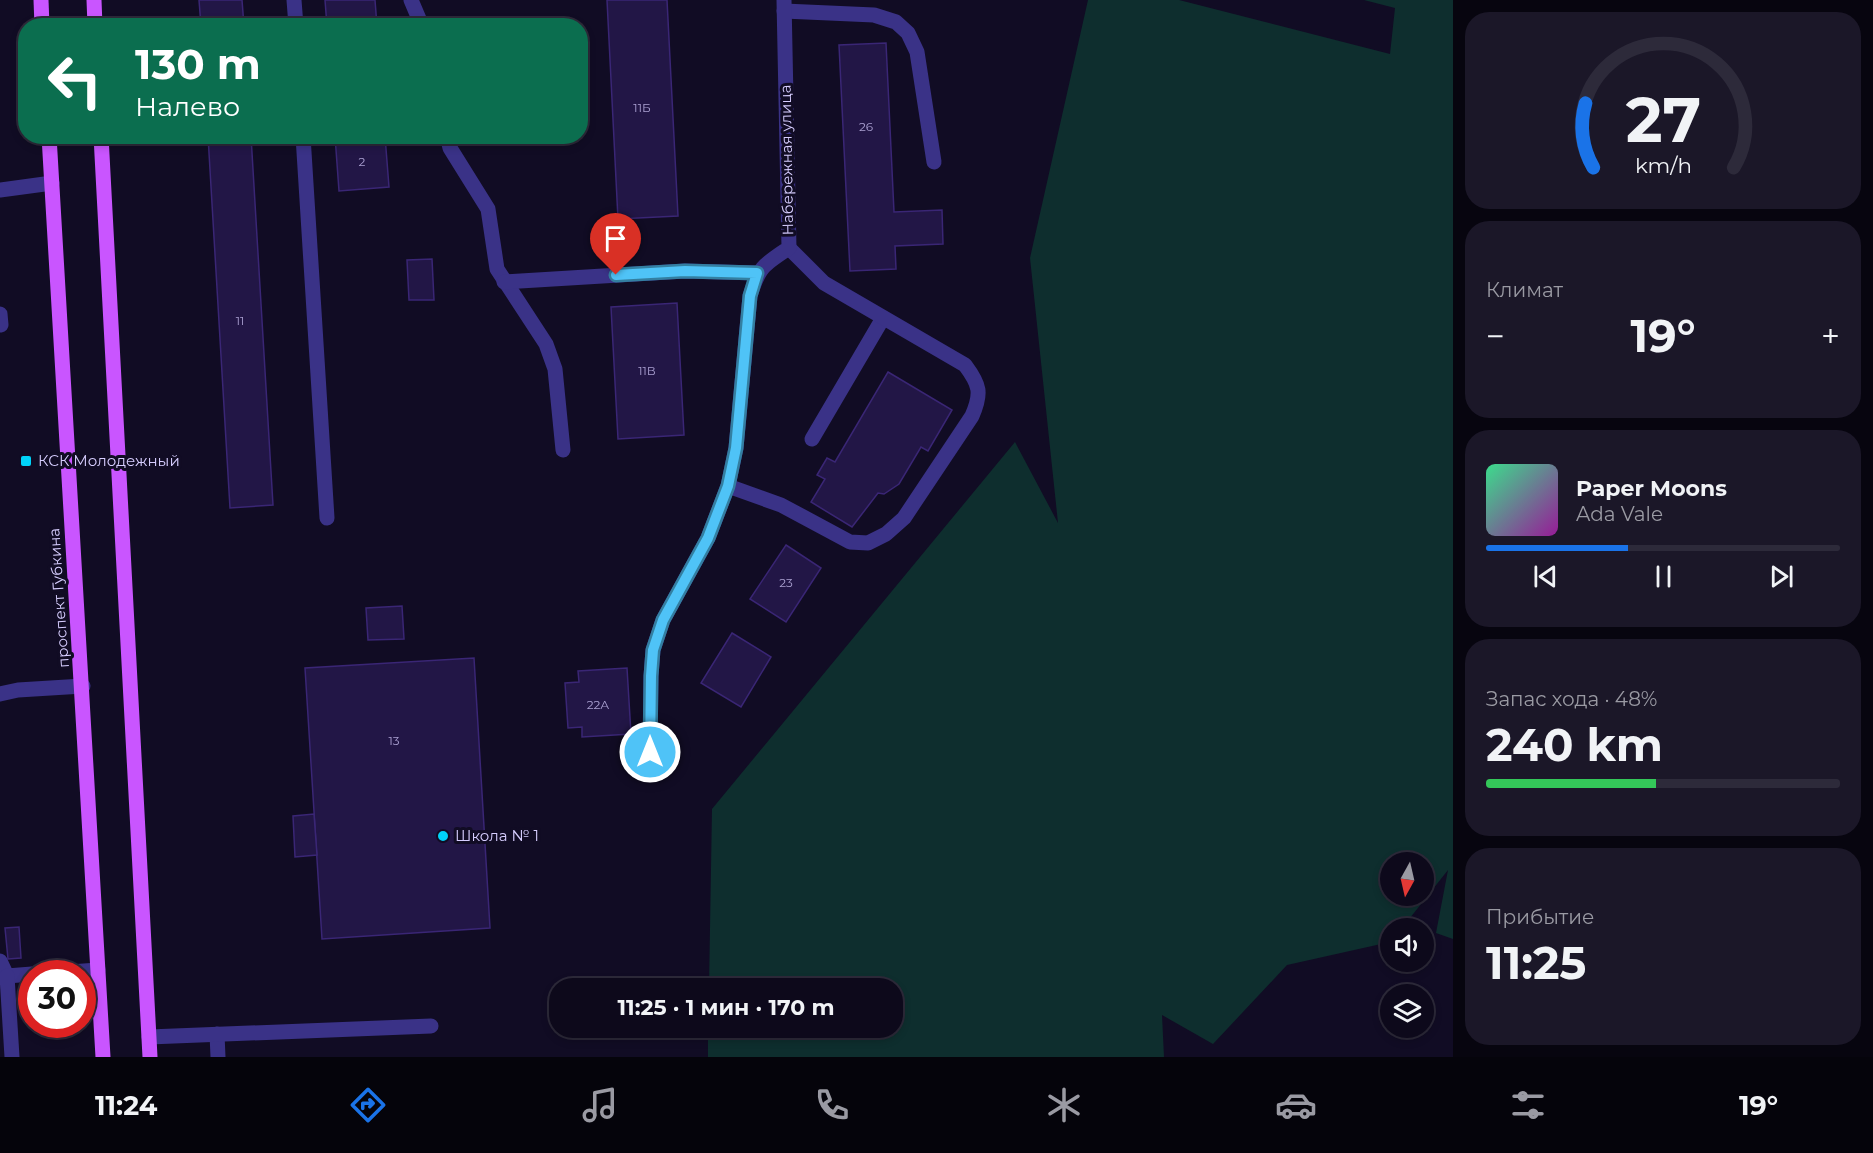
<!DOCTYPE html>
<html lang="ru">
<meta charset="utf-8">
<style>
:root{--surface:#0d091b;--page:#1b1728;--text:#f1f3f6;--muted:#9a9aa3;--line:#2d2a3a;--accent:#1a73e8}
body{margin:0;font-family:Montserrat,sans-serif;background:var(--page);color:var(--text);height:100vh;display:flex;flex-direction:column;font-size:22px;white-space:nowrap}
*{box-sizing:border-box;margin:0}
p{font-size:20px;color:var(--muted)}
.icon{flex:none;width:33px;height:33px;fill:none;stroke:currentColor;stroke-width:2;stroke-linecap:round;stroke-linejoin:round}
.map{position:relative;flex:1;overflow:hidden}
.details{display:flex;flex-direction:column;gap:12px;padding:12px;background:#07050f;width:420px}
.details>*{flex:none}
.guide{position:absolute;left:18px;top:18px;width:570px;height:126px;border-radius:24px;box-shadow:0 3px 9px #0003,0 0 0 2px var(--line);background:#0b6e4f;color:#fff;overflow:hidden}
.needle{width:39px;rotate:188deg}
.buttons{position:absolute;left:1380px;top:852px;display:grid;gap:12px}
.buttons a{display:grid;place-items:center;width:54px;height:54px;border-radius:50%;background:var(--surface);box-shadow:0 3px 9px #0003,0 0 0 2px var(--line);font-size:30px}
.speed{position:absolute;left:18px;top:960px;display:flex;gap:12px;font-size:30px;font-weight:700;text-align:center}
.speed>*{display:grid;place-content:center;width:78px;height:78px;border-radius:50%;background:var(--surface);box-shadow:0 3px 9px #0003,0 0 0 2px var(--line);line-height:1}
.speed .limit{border:9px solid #d22;background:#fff;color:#111}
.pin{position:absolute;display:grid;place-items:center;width:51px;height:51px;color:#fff;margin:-62px -26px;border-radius:50% 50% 50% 0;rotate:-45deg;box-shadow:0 0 6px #0007}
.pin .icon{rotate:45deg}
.me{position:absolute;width:66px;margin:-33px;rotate:0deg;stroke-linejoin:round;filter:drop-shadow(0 0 4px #0008)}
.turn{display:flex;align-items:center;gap:21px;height:126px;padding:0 18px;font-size:27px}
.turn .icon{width:78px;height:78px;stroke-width:2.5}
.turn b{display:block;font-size:42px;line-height:51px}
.big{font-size:45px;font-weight:700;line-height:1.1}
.details .tile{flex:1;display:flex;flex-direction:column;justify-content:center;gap:9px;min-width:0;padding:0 21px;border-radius:24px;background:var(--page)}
.details .dial{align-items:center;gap:0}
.dial svg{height:156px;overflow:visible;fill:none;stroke:var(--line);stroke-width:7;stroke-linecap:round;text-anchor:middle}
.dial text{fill:var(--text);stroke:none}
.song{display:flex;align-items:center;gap:18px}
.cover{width:72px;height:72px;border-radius:9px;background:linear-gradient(135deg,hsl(150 70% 55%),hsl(300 70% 35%))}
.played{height:6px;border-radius:3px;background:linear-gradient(90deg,var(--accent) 40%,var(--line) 40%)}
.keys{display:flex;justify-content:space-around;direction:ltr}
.heat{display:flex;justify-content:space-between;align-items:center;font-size:33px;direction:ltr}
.charge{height:9px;border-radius:4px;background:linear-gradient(90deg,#34c759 48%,var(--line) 0)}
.trip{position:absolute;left:549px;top:978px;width:354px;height:60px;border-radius:24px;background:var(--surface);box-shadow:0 3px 9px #0003,0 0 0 2px var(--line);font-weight:700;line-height:60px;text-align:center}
.dock{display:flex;height:96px;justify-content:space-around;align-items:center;background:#05040b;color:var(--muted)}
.dock .icon{width:42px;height:42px}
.dock .on{color:var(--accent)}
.dock b{font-size:27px;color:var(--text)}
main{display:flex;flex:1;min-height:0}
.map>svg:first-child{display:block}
.green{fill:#0e2e2e;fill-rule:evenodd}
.building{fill:#221646;stroke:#3a2675;stroke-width:1.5}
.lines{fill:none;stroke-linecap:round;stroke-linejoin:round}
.minor{stroke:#3a3287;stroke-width:15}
.major{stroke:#c955ff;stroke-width:15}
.route-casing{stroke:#337fa1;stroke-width:15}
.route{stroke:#4fc3f7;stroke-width:10}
.poi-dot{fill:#00d3f9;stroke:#110c24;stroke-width:2}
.labels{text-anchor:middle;stroke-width:6;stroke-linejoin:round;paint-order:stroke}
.number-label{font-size:12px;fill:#aaa0d1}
.street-label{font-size:15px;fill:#d7ceff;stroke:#110c24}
.poi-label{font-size:15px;fill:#d7ceff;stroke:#110c24;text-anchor:start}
</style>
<main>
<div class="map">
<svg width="1453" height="1057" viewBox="0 0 1453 1057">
<rect width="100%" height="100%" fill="#110c24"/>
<path class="green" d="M1088,0H1179L1390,54L1395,8L1364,0H1453V939L1436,933L1448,870L1402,928H1390V942L1287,965L1213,1044L1162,1015L1164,1057H708V1028H892V988H709L712,809L1015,442L1058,523L1030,258ZM1390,862H1424V896H1390Z"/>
<g class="building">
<path d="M199,0H242L244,26H201Z"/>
<path d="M325,0H375L377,26H327Z"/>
<path d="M607,0H667L678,216L618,219Z"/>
<path d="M886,43L894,212L942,210L943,244L895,246L896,269L850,271L839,45Z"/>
<path d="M208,136H251L273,505L230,508Z"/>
<path d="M335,136H385L389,187L339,191Z"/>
<path d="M432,259L434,300H409L407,260Z"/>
<path d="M677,303L684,435L618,439L611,307Z"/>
<path d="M888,372L952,410L928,451L921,447L899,484L884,494L878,493L852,527L811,502L825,479L817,475L827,458L835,462Z"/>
<path d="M786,545L821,568L786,622L750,599Z"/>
<path d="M402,606L404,639L368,640L366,608Z"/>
<path d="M732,633L771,657L741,707L701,683Z"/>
<path d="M474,658L490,928L322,939L305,668Z"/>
<path d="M627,668L631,734L582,737V727L568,728L565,683L579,682L578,671Z"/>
<path d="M314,814L317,855L295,857L293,816Z"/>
<path d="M19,927L21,958L8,959L5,928Z"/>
</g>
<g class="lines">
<g class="minor">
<path d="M294,0L296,26"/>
<path d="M411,0L422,26"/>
<path d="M784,11L874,15L896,22L908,33L917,52L934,162"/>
<path d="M303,136L327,518"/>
<path d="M447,136L450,148L488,209L497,269L546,344L555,369L563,450"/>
<path d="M0,190L52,183"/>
<path d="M504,282L685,271L757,273"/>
<path d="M0,314L1,325"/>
<path d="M812,439L883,318"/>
<path d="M728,486L781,505L850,542L868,543L886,534L904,518L972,416C982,393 980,385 965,365L824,283L789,248"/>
<path d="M0,694L18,690L83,686"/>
<path d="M650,752L651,676L653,650L663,620L708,538L728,486L736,448L750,296C759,267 763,265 789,248L784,0"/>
<path d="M0,961L7,976L32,974"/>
<path d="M42,974L98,970"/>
<path d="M7,976L12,1057"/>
<path d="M217,1034L218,1057"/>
<path d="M149,1037L431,1026"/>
</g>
<g class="major">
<path d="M41,0L42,26"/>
<path d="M94,0L95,26"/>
<path d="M49,136L103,1057"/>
<path d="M101,136L150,1057"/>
</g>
</g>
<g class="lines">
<g class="route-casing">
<path id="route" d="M616,275L685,271L757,273L750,296L736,448L728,486L708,538L663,620L653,650L651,676L650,752"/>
</g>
<use href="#route" class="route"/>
</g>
<g class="poi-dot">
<rect x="20" y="455" width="12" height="12" rx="3"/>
<circle cx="443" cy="836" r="6"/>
</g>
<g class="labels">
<g class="number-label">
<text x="642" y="112">11Б</text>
<text x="866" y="131">26</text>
<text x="362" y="166">2</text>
<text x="240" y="325">11</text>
<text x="647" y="375">11В</text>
<text x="786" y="587">23</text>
<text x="598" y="709">22А</text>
<text x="394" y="745">13</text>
</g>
<g class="street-label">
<text transform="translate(787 160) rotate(-91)" y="5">Набережная улица</text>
<text transform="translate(59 598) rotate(-94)" y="5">проспект Губкина</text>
</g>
<g class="poi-label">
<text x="38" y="466">КСК Молодежный</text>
<text x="455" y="841">Школа № 1</text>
</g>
</g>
</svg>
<div class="buttons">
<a><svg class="needle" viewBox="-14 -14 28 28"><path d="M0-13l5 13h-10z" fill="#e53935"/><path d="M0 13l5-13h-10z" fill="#9a9aa3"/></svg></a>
<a><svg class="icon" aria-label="sound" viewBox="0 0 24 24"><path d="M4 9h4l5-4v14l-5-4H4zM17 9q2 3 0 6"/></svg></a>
<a><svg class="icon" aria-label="layers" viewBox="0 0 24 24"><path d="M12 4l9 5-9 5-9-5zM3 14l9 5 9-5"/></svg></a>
</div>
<div class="speed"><div class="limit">30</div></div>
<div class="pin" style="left:616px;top:275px;background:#d93025"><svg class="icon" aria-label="arrive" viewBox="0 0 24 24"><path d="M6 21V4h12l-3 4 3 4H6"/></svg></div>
<svg class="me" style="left:650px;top:752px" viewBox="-20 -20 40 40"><circle r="17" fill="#4fc3f7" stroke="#fff" stroke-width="3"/><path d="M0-11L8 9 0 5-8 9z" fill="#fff"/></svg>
<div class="trip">11:25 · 1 мин · 170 m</div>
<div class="guide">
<div class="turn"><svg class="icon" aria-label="left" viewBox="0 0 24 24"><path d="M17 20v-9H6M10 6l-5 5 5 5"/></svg><div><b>130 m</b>Налево</div></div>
</div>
</div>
<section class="details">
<div class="tile dial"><svg viewBox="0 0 100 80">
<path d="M14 69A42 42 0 1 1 86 69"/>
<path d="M14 69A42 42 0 0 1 10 36" stroke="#1a73e8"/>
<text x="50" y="56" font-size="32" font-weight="700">27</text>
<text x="50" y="72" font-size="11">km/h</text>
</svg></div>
<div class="tile"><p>Климат</p>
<div class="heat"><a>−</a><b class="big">19°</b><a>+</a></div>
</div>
<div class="tile">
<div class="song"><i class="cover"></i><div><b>Paper Moons</b><p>Ada Vale</p></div></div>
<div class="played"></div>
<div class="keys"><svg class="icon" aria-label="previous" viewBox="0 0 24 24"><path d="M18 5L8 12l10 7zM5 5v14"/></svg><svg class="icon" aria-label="pause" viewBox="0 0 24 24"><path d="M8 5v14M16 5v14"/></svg><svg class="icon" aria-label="next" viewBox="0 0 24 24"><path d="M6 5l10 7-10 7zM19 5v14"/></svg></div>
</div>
<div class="tile"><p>Запас хода · 48%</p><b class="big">240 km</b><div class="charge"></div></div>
<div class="tile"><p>Прибытие</p><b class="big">11:25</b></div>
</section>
</main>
<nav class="dock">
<b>11:24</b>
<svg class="icon on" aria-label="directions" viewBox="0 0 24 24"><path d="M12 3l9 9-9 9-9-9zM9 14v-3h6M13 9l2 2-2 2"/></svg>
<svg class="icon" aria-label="music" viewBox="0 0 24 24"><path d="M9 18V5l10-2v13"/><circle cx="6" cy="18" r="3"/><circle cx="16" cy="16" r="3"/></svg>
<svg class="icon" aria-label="phone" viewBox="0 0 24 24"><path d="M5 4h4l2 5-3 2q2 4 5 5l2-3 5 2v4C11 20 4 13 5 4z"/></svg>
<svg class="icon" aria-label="climate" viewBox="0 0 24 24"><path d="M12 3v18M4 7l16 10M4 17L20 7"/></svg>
<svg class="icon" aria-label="car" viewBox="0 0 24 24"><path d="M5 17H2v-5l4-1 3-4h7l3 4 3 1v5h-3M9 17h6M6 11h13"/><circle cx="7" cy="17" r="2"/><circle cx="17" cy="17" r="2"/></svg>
<svg class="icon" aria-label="filters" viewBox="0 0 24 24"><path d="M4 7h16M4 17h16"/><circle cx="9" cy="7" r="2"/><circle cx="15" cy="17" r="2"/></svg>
<b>19°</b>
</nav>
